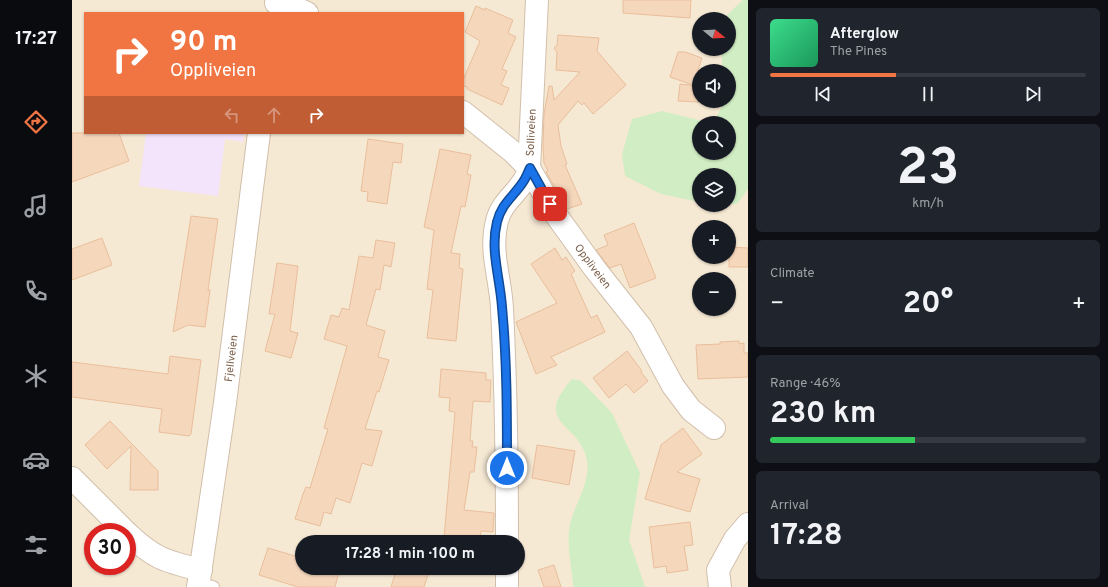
<!DOCTYPE html>
<meta charset="utf-8">
<style>
:root{--surface:#171b24;--page:#20242c;--text:#f1f3f6;--muted:#9ea1a6;--line:#363941;--accent:#f07543}
body{margin:0;font-family:Overpass,sans-serif;background:var(--page);color:var(--text);height:100vh;display:flex;flex-direction:column;font-size:15px;white-space:nowrap}
*{box-sizing:border-box;margin:0}
p{font-size:13px;color:var(--muted)}
.icon{flex:none;width:22px;height:22px;fill:none;stroke:currentColor;stroke-width:2;stroke-linecap:round;stroke-linejoin:round}
.map{position:relative;flex:1;overflow:hidden}
.drawer{display:flex;flex-direction:column;gap:8px;padding:8px;background:#0d0f14;width:360px}
.drawer>*{flex:none}
.top-card{position:absolute;left:12px;top:12px;width:380px;height:122px;border-radius:0px;box-shadow:0 1px 3px #0004;background:#f07543;color:#fff;overflow:hidden}
.needle{width:26px;rotate:108deg}
.buttons{position:absolute;left:620px;top:12px;display:grid;gap:8px}
.buttons a{display:grid;place-items:center;width:44px;height:44px;border-radius:50%;background:var(--surface);box-shadow:0 1px 3px #0004;font-size:20px}
.speed{position:absolute;left:12px;top:523px;display:flex;gap:8px;font-size:20px;font-weight:700;text-align:center}
.speed>*{display:grid;place-content:center;width:52px;height:52px;border-radius:50%;background:var(--surface);box-shadow:0 1px 3px #0004;line-height:1}
.speed .limit{border:6px solid #d22;background:#fff;color:#111}
.pin{position:absolute;display:grid;place-items:center;width:34px;height:34px;color:#fff;margin:-17px;border-radius:8px;box-shadow:0 2px 6px #0006}
.me{position:absolute;width:44px;margin:-22px;rotate:0deg;stroke-linejoin:round;filter:drop-shadow(0 0 3px #0008)}
.turn{display:flex;align-items:center;gap:14px;height:84px;padding:0 20px;font-size:18px}
.turn .icon{width:52px;height:52px;stroke-width:2.5}
.turn b{display:block;font-size:28px;line-height:34px}
.lanes{display:flex;align-items:center;height:38px;padding:0 20px;background:#0003;justify-content:center;gap:20px;direction:ltr}
.lanes .off{opacity:.35}
.big{font-size:30px;font-weight:700;line-height:1.1}
.drawer .widget{flex:1;display:flex;flex-direction:column;justify-content:center;gap:6px;min-width:0;padding:0 14px;border-radius:6px;background:var(--page)}
.drawer .dial{align-items:center;gap:0}
.dial b{font-size:52px;line-height:1}
.song{display:flex;align-items:center;gap:12px}
.cover{width:48px;height:48px;border-radius:6px;background:linear-gradient(135deg,hsl(150 70% 55%),hsl(150 70% 35%))}
.played{height:4px;border-radius:2px;background:linear-gradient(90deg,var(--accent) 40%,var(--line) 40%)}
.keys{display:flex;justify-content:space-around;direction:ltr}
.heat{display:flex;justify-content:space-between;align-items:center;font-size:22px;direction:ltr}
.charge{height:6px;border-radius:3px;background:linear-gradient(90deg,#34c759 46%,var(--line) 0)}
.trip{position:absolute;left:223px;top:535px;width:230px;height:40px;border-radius:20px;background:var(--surface);box-shadow:0 1px 3px #0004;font-weight:700;line-height:40px;text-align:center}
main{display:flex;flex:1;min-height:0}
.menu{display:flex;flex-direction:column;width:72px;justify-content:space-around;align-items:center;background:#090b0e;color:var(--muted)}
.menu .icon{width:28px;height:28px}
.menu .selected{color:var(--accent)}
.menu b{font-size:18px;color:var(--text)}
.map>svg:first-child{display:block}
.residential{fill:#f6e9d4;fill-rule:evenodd}
.education{fill:#f3e3fb}
.green{fill:#d1edc3}
.building{fill:#f5d7bc;stroke:#e9be9b}
.lines{fill:none;stroke-linecap:round;stroke-linejoin:round}
.service-casing{stroke:#d1bfab;stroke-width:14}
.minor-casing{stroke:#d1bfab;stroke-width:24}
.service{stroke:#fff;stroke-width:12}
.minor{stroke:#fff;stroke-width:22}
.route-casing{stroke:#114b97;stroke-width:10}
.route{stroke:#1a73e8;stroke-width:7}
.labels{text-anchor:middle;stroke-width:3;stroke-linejoin:round;paint-order:stroke}
.street-label{font-size:11px;fill:#7a5d48;stroke:#fffaee}
</style>
<main>
<nav class="menu">
<b>17:27</b>
<svg class="icon selected" aria-label="directions" viewBox="0 0 24 24"><path d="M12 3l9 9-9 9-9-9zM9 14v-3h6M13 9l2 2-2 2"/></svg>
<svg class="icon" aria-label="music" viewBox="0 0 24 24"><path d="M9 18V5l10-2v13"/><circle cx="6" cy="18" r="3"/><circle cx="16" cy="16" r="3"/></svg>
<svg class="icon" aria-label="phone" viewBox="0 0 24 24"><path d="M5 4h4l2 5-3 2q2 4 5 5l2-3 5 2v4C11 20 4 13 5 4z"/></svg>
<svg class="icon" aria-label="climate" viewBox="0 0 24 24"><path d="M12 3v18M4 7l16 10M4 17L20 7"/></svg>
<svg class="icon" aria-label="car" viewBox="0 0 24 24"><path d="M5 17H2v-5l4-1 3-4h7l3 4 3 1v5h-3M9 17h6M6 11h13"/><circle cx="7" cy="17" r="2"/><circle cx="17" cy="17" r="2"/></svg>
<svg class="icon" aria-label="filters" viewBox="0 0 24 24"><path d="M4 7h16M4 17h16"/><circle cx="9" cy="7" r="2"/><circle cx="15" cy="17" r="2"/></svg>
</nav>
<div class="map">
<svg width="676" height="587" viewBox="0 0 676 587">
<rect width="100%" height="100%" fill="#fef6e6"/>
<path class="residential" d="M0,0H676V587H0ZM13,13H391V133H13ZM627,19H657V49H627ZM627,71H657V101H627ZM627,123H657V153H627ZM627,175H657V205H627ZM627,227H657V257H627ZM627,279H657V309H627ZM21,532H55V566H21ZM230,542H446V568H230Z"/>
<path class="education" d="M74,133H172L171,142L153,139L146,196L67,186Z"/>
<g class="green">
<path d="M671,0H676V189L665,204H657V175H627V202L589,194L553,176L550,154L560,119L590,111L638,123H627V153H657V123H642L652,101H657V71H651L649,49H657V19H654L655,15Z"/>
<path d="M500,379L509,381L540,413L568,473L557,540L573,587H502L501,585C500,568 495,548 497,531C499,508 519,485 515,461C509,422 459,426 500,379Z"/>
</g>
<g class="building">
<path d="M551,0H619L618,18L551,13Z"/>
<path d="M404,6L413,10V8L441,20L436,33L444,37L430,69L435,71L429,85L437,88L430,105L395,89V87L391,86V80L408,41L393,32Z"/>
<path d="M486,35L527,38L525,51L554,85L521,114L512,103L510,105L506,101L486,125L489,146L495,164L493,165L510,204L495,209L474,172L476,171L472,163L471,146L472,114L477,86H480L482,100L508,72L484,70L485,52L482,48L485,45Z"/>
<path d="M606,52H613L630,58L621,85L598,77Z"/>
<path d="M608,84L627,86V102L606,101Z"/>
<path d="M0,133H47L57,161L0,182Z"/>
<path d="M296,139L331,144L329,163L321,162L315,204L295,201L296,192L289,191Z"/>
<path d="M368,149L399,155L395,174L399,175L393,207L389,206L379,253L388,254L387,268L391,269L384,341L355,338L361,290L355,289L362,230L352,227Z"/>
<path d="M119,216L146,219L136,290H138L133,327L116,325L101,332Z"/>
<path d="M562,223L584,278L558,288L549,264L538,268L524,250L536,245L532,235Z"/>
<path d="M30,238L40,265L0,280V249Z"/>
<path d="M304,240L323,243L319,267L312,265L308,290L304,289L294,325L313,331L306,357L317,360L307,392L305,391L293,429L310,431L300,466L290,463L278,503L264,498L259,514L252,512L248,526L223,519L231,494L234,487L238,488L256,429L252,428L275,346L252,339L259,315L267,317L270,308L277,310L287,256L301,258Z"/>
<path d="M657,247L676,248V267H657Z"/>
<path d="M483,248L490,260L494,257L503,271L499,274L519,318L525,315L533,332L479,357L485,365L464,374L444,322L485,303L459,264Z"/>
<path d="M205,263L226,266L218,331L226,333L219,358L193,351L203,314H197Z"/>
<path d="M667,341V344L672,343V353H676V377L626,379L624,345L648,344V342Z"/>
<path d="M555,351L570,371L569,372L576,381L562,393L554,384L537,398L521,378Z"/>
<path d="M98,356L129,360L119,434L117,436L87,432L90,409L0,397V362L96,374Z"/>
<path d="M369,369L414,373V380H419L418,402L401,401L398,441H401L400,447H405L402,472H398L392,510L422,513L421,532L409,531L408,541L372,538L383,412L377,411L378,398L367,397Z"/>
<path d="M38,421L86,471V490H58L59,446L35,469L13,445Z"/>
<path d="M611,428L630,454L605,472L628,479L618,512L573,499L589,445Z"/>
<path d="M465,445L503,451L497,485L460,478Z"/>
<path d="M618,522L621,545L612,546L616,570L595,573L594,566L582,568L577,527Z"/>
<path d="M196,548L230,558V568H268L263,587H226L187,575Z"/>
<path d="M482,565L489,587H472L466,570Z"/>
<path d="M325,568H358L352,587H319Z"/>
</g>
<g class="lines">
<g class="service-casing">
<path id="service" d="M127,584L141,587"/>
</g>
<g class="minor-casing">
<g id="minor">
<path d="M204,3L215,4L235,13"/>
<path id="s1" d="M391,112L441,152L457,168L484,215L523,269L569,327L601,386L619,410L642,428"/>
<path d="M0,478L54,532"/>
<path d="M55,533C83,559 92,561 129,570"/>
<path id="s2" d="M435,542C435,464 434,386 430,309C429,280 417,251 425,221C429,204 442,196 451,182C454,178 456,172 457,168L465,0"/>
<path d="M435,568V587"/>
<path id="s3" d="M126,587L153,403L187,133"/>
<path d="M648,587L646,570L663,539L676,524"/>
</g>
</g>
<use href="#service" class="service"/>
<use href="#minor" class="minor"/>
</g>
<g class="lines">
<g class="route-casing">
<path id="route" d="M435,468C435,414 435,360 430,307C428,278 418,250 425,222C429,204 442,196 451,182C454,178 456,172 458,168L478,204"/>
</g>
<use href="#route" class="route"/>
</g>
<g class="labels">
<g class="street-label">
<text dy="4" stroke="none"><textPath href="#s2" startOffset="420">Solliveien</textPath></text>
<text dy="4" stroke="none"><textPath href="#s1" startOffset="204">Oppliveien</textPath></text>
<text dy="4" stroke="none"><textPath href="#s3" startOffset="231">Fjellveien</textPath></text>
</g>
</g>
</svg>
<div class="buttons">
<a><svg class="needle" viewBox="-14 -14 28 28"><path d="M0-13l5 13h-10z" fill="#e53935"/><path d="M0 13l5-13h-10z" fill="#9ea1a6"/></svg></a>
<a><svg class="icon" aria-label="sound" viewBox="0 0 24 24"><path d="M4 9h4l5-4v14l-5-4H4zM17 9q2 3 0 6"/></svg></a>
<a><svg class="icon" aria-label="search" viewBox="0 0 24 24"><circle cx="10" cy="10" r="6"/><path d="M15 15l6 6"/></svg></a>
<a><svg class="icon" aria-label="layers" viewBox="0 0 24 24"><path d="M12 4l9 5-9 5-9-5zM3 14l9 5 9-5"/></svg></a>
<a>+</a>
<a>−</a>
</div>
<div class="speed"><div class="limit">30</div></div>
<div class="pin" style="left:478px;top:204px;background:#d93025"><svg class="icon" aria-label="arrive" viewBox="0 0 24 24"><path d="M6 21V4h12l-3 4 3 4H6"/></svg></div>
<svg class="me" style="left:435px;top:468px" viewBox="-20 -20 40 40"><circle r="17" fill="#1a73e8" stroke="#fff" stroke-width="3"/><path d="M0-11L8 9 0 5-8 9z" fill="#fff"/></svg>
<div class="trip">17:28 · 1 min · 100 m</div>
<div class="top-card">
<div class="turn"><svg class="icon" aria-label="right" viewBox="0 0 24 24"><path d="M7 20v-9h11M14 6l5 5-5 5"/></svg><div><b>90 m</b>Oppliveien</div></div>
<div class="lanes"><svg class="icon off" aria-label="left" viewBox="0 0 24 24"><path d="M17 20v-9H6M10 6l-5 5 5 5"/></svg><svg class="icon off" aria-label="ahead" viewBox="0 0 24 24"><path d="M12 20V5M6 11l6-6 6 6"/></svg><svg class="icon" aria-label="right" viewBox="0 0 24 24"><path d="M7 20v-9h11M14 6l5 5-5 5"/></svg></div>
</div>
</div>
<section class="drawer">
<div class="widget">
<div class="song"><i class="cover"></i><div><b>Afterglow</b><p>The Pines</p></div></div>
<div class="played"></div>
<div class="keys"><svg class="icon" aria-label="previous" viewBox="0 0 24 24"><path d="M18 5L8 12l10 7zM5 5v14"/></svg><svg class="icon" aria-label="pause" viewBox="0 0 24 24"><path d="M8 5v14M16 5v14"/></svg><svg class="icon" aria-label="next" viewBox="0 0 24 24"><path d="M6 5l10 7-10 7zM19 5v14"/></svg></div>
</div>
<div class="widget dial"><b>23</b><p>km/h</p></div>
<div class="widget"><p>Climate</p>
<div class="heat"><a>−</a><b class="big">20°</b><a>+</a></div>
</div>
<div class="widget"><p>Range · 46%</p><b class="big">230 km</b><div class="charge"></div></div>
<div class="widget"><p>Arrival</p><b class="big">17:28</b></div>
</section>
</main>
